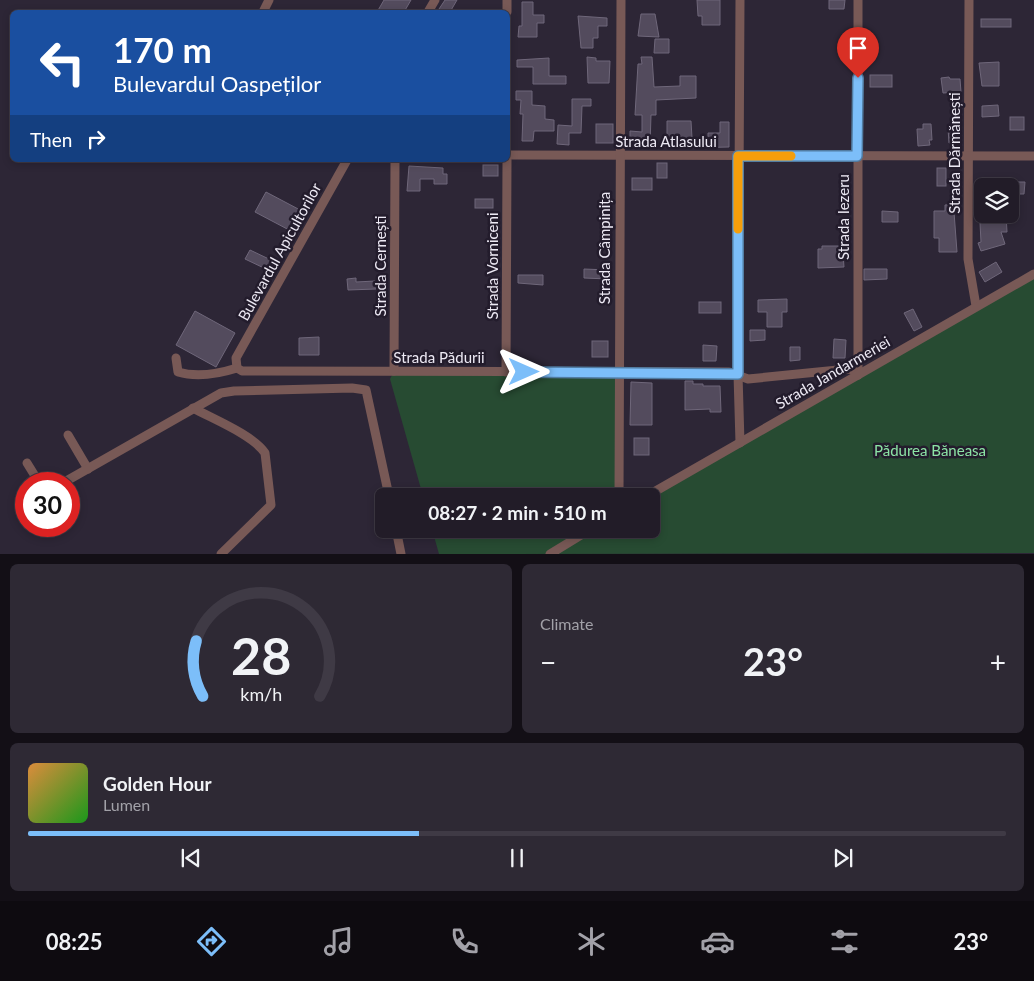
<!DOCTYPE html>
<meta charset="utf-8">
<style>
:root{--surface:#221c28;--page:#2e2934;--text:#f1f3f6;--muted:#a2a1a8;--line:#3f3a45;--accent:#7cbef9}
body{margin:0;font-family:Lato,sans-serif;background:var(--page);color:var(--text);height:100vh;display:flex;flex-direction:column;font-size:19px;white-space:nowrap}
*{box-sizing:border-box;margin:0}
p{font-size:16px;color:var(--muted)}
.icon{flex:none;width:28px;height:28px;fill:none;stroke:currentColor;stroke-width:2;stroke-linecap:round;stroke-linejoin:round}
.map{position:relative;height:554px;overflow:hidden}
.drawer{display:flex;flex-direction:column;gap:10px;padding:10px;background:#130f16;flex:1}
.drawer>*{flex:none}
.top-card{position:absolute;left:10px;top:10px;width:500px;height:152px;border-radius:8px;box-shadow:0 2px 8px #0003,0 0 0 1px var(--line);background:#1a4fa0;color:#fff;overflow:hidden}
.tools{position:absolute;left:974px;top:178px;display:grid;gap:10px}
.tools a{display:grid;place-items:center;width:45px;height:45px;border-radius:8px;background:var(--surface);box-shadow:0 2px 8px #0003,0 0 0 1px var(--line);font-size:25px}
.speed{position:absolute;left:15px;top:472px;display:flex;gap:10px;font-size:25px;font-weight:700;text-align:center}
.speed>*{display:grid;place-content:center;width:65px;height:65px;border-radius:50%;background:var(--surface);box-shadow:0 2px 8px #0003,0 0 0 1px var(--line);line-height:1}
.speed .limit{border:8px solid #d22;background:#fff;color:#111}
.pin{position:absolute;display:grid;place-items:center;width:42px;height:42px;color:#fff;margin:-51px -21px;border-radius:50% 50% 50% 0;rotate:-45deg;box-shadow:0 0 5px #0007}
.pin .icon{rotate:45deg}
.me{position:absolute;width:55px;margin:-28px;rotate:90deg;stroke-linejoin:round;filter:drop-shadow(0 0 4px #0008)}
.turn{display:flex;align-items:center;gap:18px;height:105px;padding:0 20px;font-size:22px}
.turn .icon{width:65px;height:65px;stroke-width:2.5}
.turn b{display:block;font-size:35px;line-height:42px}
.then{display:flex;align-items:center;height:48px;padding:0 20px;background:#0003;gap:10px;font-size:19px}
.big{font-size:38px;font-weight:700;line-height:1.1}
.drawer .widget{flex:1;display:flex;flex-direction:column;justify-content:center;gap:8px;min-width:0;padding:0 18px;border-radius:8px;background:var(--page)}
.drawer .dial{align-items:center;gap:0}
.dial svg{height:130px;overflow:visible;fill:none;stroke:var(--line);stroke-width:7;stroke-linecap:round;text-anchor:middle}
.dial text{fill:var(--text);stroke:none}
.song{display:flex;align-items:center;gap:15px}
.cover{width:60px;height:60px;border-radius:8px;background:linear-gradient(135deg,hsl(30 70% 55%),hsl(120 70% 35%))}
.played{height:5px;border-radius:2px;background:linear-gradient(90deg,var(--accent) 40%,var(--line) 40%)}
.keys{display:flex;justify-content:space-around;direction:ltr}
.heat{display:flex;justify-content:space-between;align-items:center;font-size:28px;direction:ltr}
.drawer .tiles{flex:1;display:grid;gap:10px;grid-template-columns:1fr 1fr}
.widget:last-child{grid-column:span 2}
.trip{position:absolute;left:375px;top:488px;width:285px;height:50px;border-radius:8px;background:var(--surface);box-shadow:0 2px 8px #0003,0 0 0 1px var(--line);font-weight:700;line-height:50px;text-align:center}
.tabs{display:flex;height:80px;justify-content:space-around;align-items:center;background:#0e0b10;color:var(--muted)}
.tabs .icon{width:35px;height:35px}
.tabs .active{color:var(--accent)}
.tabs b{font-size:22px;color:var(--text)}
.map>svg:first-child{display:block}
.green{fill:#274b32}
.building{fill:#534b5d;stroke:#6f677a}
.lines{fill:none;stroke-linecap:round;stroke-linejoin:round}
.minor{stroke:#785956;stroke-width:9}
.route-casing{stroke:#517ca2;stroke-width:12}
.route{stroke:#7cbef9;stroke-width:9}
.slow{stroke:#f59e0b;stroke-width:9}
.labels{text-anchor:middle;stroke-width:5;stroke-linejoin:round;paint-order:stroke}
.street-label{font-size:15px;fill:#ede9f4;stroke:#231c2c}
.park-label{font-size:15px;fill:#8ce3a5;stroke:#231c2c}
</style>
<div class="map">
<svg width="1034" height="554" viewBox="0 0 1034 554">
<rect width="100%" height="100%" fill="#2d2636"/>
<g class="green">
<path d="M1034,274V553L439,554L432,529H651V496Z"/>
<path d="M394,371L619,373V496H423L390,379Z"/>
</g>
<g class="building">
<path d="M384,0H411L404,12H377Z"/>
<path d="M445,0H457L450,12H437Z"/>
<path d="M697,0H720V25H702V16H698Z"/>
<path d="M829,0H845L844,9H829Z"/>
<path d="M522,2H533V15H544V23H537V37H518L519,26H522Z"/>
<path d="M641,14H655L659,37L638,36Z"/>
<path d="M578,16L607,18V26H598V38H593V48H581Z"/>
<rect x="981" y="19" width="30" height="8"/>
<path d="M655,39H669V53H654Z"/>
<path d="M587,57L596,58V61H610L609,83H588Z"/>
<path d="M641,57H652L654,87L680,86V76H696V98L656,100V115H651L650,146L630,145V131L642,132V115H635L638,64H642Z"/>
<path d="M549,58V76H566V84H533V67H517V60Z"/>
<path d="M999,62V86H982L979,63Z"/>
<rect x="870" y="75" width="22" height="12"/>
<path d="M949,77L950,79H960L961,92L943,93L941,78Z"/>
<path d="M516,91H532V105L545,106V119L554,120V131H534L533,141H522L523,114H520L521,100H516Z"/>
<path d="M572,99H591V106H582L581,133H569V145L557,144L558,125L572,126Z"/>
<path d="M998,105L999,116L982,117V106Z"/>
<rect x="1010" y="117" width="14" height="13"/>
<path d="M667,121H691L692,138H708V133H720V122H729V147L683,148V141L667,140Z"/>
<rect x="596" y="124" width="17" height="19"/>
<path d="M923,124H931L932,140H929L930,145L918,146L917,129H923Z"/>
<path d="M948,128H960V143H949Z"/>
<rect x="657" y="163" width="10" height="15"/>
<rect x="483" y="165" width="15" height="11"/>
<path d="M409,166L443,168V174H447V184H434V179H420V191H407Z"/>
<rect x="937" y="168" width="9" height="18"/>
<rect x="632" y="178" width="20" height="12"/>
<path d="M1010,182H1025L1024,194H1010Z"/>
<path d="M266,192L302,211L291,231L255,212Z"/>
<rect x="475" y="199" width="18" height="9"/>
<path d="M960,204L961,212H954L957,252H939V238H934V211H945V205Z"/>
<path d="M882,211L898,212V222H882Z"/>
<path d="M997,214H1006L1007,232H1001L1005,244L981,251L978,243L981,242L980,223L997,222Z"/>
<path d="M822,246H848V254H843L844,267L818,268V249H822Z"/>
<path d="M250,250L271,260L266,269L245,259Z"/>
<path d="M996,262L1002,272L985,282L979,272Z"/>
<path d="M584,269L608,270V279L584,278Z"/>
<path d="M864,269H887V279L864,280Z"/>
<path d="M518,275H543V285L518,283Z"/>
<path d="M356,278V282L375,281L376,289L348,290L347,279Z"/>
<path d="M787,299V312H782V327H767V312H758V300Z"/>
<rect x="699" y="302" width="22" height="11"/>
<path d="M913,309L922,327L914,331L904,313Z"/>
<path d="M195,311L235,333L216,367L176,345Z"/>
<path d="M750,330H765V340L750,341Z"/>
<path d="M319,337V355H299V338Z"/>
<path d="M834,339L846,340L845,358H833Z"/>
<rect x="592" y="341" width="16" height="16"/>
<path d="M703,345L717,346L716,361H703Z"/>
<path d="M790,347H800V360L790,361Z"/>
<path d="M685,381H693V384H703V386H720L721,412H710V409L685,410Z"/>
<path d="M631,382L652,383V425H630Z"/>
<rect x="634" y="438" width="15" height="17"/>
</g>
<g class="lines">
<g class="minor">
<path d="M740,0L738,374L740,443"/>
<path d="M969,0L968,259L976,306"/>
<path d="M263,12L269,0"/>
<path d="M428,12L435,0"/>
<path d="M507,12V0"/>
<path d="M508,155L1034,156"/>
<path d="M347,160L236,358L237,368L242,371L729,372L748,379L848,369L854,370L858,375"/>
<path d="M176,358L178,372C198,378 218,374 237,368"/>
<path d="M394,371L395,160"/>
<path d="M506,372L507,160"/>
<path d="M858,375V0"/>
<path d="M193,408C213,419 253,435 265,453L271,505L221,554"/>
<path d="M68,435L88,469"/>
<path d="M27,463L40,484"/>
<path d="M61,484L221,393L234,391L352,388L366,390L389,496"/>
<path d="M619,496L621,0"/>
<path d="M647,496L1034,274"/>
<path d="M396,529L401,554"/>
<path d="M550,554L591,529"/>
</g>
</g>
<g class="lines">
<g class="route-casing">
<path id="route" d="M524,372L738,374V156H857L858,78"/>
</g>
<use href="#route" class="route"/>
<path class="slow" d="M738,229V156H791"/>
</g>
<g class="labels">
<g class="street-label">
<text x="666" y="147">Strada Atlasului</text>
<text transform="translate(955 153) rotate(-90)" y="5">Strada Dărmănești</text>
<text transform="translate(844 217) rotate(-90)" y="5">Strada Iezeru</text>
<text transform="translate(605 248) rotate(-90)" y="5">Strada Câmpinița</text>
<text transform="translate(280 252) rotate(-61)" y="5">Bulevardul Apicultorilor</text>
<text transform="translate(381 266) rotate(-90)" y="5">Strada Cernești</text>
<text transform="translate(493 266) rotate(-90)" y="5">Strada Vorniceni</text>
<text x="439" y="363">Strada Pădurii</text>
<text transform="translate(833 373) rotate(-30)" y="5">Strada Jandarmeriei</text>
</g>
<g class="park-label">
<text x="930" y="456">Pădurea Băneasa</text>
</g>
</g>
</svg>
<div class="tools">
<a><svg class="icon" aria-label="layers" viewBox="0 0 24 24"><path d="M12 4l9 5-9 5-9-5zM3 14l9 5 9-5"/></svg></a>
</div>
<div class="speed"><div class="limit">30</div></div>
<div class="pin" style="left:858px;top:78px;background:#d93025"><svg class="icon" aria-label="arrive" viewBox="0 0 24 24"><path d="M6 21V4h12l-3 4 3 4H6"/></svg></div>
<svg class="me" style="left:524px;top:372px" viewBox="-20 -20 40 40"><path d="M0-17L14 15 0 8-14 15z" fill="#7cbef9" stroke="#fff" stroke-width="4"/></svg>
<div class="trip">08:27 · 2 min · 510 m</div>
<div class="top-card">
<div class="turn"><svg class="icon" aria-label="left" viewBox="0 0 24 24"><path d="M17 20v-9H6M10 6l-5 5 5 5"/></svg><div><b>170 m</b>Bulevardul Oaspeților</div></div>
<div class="then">Then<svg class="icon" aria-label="right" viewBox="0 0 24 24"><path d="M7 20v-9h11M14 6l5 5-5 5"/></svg></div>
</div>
</div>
<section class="drawer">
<div class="tiles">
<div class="widget dial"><svg viewBox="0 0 100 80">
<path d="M14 69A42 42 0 1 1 86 69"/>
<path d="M14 69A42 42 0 0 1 10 35" stroke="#7cbef9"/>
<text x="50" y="56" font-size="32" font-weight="700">28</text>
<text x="50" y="72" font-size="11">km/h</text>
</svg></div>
<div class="widget"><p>Climate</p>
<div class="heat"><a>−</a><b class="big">23°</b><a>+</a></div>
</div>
<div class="widget">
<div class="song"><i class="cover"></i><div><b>Golden Hour</b><p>Lumen</p></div></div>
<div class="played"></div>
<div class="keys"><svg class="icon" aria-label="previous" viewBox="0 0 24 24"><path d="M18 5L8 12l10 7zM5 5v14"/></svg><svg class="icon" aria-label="pause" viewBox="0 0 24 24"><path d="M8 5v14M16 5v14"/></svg><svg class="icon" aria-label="next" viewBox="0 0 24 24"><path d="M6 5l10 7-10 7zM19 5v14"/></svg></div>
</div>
</div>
</section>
<nav class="tabs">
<b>08:25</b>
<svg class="icon active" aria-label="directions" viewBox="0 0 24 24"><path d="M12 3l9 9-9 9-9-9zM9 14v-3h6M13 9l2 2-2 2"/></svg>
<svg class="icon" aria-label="music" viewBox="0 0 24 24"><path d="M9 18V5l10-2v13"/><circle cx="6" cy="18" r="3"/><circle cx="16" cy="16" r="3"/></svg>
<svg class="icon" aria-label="phone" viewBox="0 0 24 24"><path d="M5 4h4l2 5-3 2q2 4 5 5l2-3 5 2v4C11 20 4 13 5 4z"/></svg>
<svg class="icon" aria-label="climate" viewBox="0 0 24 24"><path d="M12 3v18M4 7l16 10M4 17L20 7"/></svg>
<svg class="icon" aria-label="car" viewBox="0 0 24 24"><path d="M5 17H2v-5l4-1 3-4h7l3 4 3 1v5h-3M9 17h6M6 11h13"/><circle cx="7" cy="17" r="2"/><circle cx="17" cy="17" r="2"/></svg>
<svg class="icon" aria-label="filters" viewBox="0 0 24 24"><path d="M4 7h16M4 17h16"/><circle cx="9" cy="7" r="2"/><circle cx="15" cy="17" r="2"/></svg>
<b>23°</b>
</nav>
